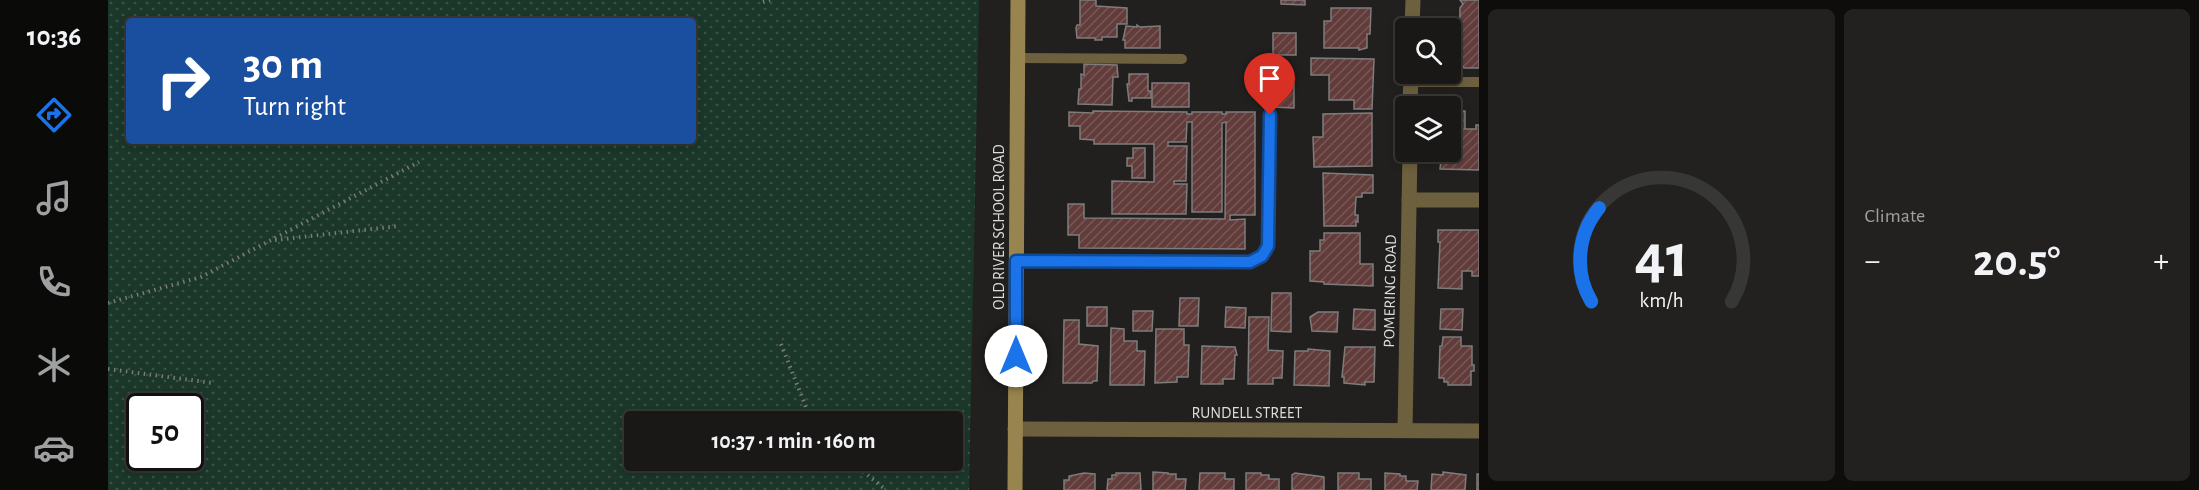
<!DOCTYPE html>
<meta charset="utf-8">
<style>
:root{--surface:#191816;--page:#22211f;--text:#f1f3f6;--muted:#9fa0a1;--line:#373735;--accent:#1a73e8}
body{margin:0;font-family:"Alegreya Sans",sans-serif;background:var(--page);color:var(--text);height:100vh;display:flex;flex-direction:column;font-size:22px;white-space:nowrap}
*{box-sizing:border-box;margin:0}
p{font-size:20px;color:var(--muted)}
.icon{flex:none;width:33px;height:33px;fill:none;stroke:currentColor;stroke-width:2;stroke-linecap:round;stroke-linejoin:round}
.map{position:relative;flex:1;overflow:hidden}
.panel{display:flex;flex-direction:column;gap:9px;padding:9px;background:#0e0d0c;width:720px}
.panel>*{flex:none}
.guide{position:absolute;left:18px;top:18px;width:570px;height:126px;border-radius:6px;box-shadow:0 3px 9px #0003,0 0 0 2px var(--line);background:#1a4fa0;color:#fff;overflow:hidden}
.tools{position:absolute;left:1287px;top:18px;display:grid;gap:12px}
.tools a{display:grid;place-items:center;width:66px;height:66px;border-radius:6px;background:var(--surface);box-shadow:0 3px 9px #0003,0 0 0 2px var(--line);font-size:30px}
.speed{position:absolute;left:18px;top:393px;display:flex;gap:12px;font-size:30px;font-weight:700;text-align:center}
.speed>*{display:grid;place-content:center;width:78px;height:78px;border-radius:50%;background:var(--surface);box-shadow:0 3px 9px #0003,0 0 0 2px var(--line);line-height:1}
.speed .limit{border:3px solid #111;border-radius:9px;background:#fff;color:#111}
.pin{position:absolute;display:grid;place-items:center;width:51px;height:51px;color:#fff;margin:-62px -26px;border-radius:50% 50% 50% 0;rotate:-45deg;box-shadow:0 0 6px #0007}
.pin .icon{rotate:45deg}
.me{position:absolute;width:66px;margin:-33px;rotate:0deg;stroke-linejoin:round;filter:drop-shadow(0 0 4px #0008)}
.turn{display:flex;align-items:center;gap:21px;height:126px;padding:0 18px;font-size:27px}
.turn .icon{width:78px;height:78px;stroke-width:2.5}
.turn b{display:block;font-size:42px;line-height:51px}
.big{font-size:45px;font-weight:700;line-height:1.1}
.panel .widget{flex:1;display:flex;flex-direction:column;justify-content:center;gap:9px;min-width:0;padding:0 21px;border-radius:9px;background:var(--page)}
.panel .dial{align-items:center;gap:0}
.dial svg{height:156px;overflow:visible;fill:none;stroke:var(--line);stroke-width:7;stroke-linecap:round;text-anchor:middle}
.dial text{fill:var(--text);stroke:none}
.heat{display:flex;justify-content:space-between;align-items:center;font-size:33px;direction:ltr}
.panel .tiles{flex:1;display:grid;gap:9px;grid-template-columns:repeat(2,1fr)}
.trip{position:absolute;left:516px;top:411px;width:339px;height:60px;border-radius:6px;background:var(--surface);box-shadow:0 3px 9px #0003,0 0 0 2px var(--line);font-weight:700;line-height:60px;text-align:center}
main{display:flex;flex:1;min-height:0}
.tabs{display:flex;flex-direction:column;width:108px;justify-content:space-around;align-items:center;background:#0a0a09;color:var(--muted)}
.tabs .icon{width:42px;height:42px}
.tabs .current{color:var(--accent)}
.tabs b{font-size:27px;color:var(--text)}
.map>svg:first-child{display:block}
.grass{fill:url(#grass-dots);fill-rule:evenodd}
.building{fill:url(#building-hatch);stroke:#7f7c7c;stroke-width:1.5}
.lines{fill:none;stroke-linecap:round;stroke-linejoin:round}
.path{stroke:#7a7a78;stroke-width:4;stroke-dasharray:1.5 4.5;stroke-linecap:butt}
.service{stroke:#6d603f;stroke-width:10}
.minor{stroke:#6d603f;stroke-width:15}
.tertiary{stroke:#6d603f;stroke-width:15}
.secondary{stroke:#98844e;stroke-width:15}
.route-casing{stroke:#114b97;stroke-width:15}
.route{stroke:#1a73e8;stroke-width:10}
.labels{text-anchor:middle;stroke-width:6;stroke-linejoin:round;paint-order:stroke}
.street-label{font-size:16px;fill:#dcdcda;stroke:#21201e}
</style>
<main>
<nav class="tabs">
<b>10:36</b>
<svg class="icon current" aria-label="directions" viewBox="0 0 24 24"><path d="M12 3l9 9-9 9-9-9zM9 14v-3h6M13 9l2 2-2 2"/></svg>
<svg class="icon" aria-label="music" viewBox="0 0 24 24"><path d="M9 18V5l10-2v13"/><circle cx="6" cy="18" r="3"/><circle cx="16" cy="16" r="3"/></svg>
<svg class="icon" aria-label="phone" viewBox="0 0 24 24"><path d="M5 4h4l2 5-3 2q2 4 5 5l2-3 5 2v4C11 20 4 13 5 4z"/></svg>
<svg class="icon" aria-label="climate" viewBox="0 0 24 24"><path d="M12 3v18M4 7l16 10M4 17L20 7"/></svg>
<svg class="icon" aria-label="car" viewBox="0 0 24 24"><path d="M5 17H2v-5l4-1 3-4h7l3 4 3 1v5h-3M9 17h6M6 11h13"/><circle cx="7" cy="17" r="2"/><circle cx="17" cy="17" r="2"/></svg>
</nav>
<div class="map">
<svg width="1371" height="490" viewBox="0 0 1371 490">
<defs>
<pattern id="grass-dots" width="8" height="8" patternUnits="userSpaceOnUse" patternTransform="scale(1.5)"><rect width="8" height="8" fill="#1a3729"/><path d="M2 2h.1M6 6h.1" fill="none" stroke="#3b5347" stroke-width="1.8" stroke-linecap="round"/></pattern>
<pattern id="building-hatch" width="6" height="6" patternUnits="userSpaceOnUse" patternTransform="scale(1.5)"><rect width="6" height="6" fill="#613c3a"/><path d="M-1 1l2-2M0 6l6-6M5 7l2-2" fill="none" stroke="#775856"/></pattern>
</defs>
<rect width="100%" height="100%" fill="#21201e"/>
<path class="grass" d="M0,0H871L861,490H0ZM21,21H585V141H21ZM32,406H82V458H32ZM526,422H844V460H526Z"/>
<g class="building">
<path d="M972,0H988V6L1019,8V24H1009V37H994V40H987V38H969L968,28L969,25H972Z"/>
<path d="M1173,0H1197V5L1173,4Z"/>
<path d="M1352,0H1371V68H1356L1351,61L1352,8L1355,4Z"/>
<path d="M1223,8H1263L1262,34H1259V48L1251,50V48H1216V21H1223Z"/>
<path d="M1029,25L1032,27L1052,26V48H1017V40H1015L1018,26L1029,27Z"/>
<rect x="1165" y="33" width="23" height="22"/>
<path d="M1203,58L1266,59L1264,109H1246V100H1221V75H1203Z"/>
<path d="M976,64L1009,65L1010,77H1005L1004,105L970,104L971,89H973V74L976,75Z"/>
<path d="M1021,74H1040V91H1043V98H1024V101H1021L1019,84H1021Z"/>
<rect x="1044" y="83" width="37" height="24"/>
<path d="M1165,83L1186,84V108L1165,107Z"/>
<path d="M985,111L1079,112V114H1084V112H1114V114H1118V112H1147V215H1122V220L1137,219V249L971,248V235H960V204H976V218L1117,219L1118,122L1114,123V212H1084V122H1079L1078,142H1060V146H1079L1078,181H1066V184H1079L1078,214H1004V181L1046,182V144H986V140L972,139V126H961V112L985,113Z"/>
<path d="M1342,111H1357V129H1368V125H1371V170L1332,169L1334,152H1342Z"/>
<path d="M1264,113V166L1206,167L1205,137H1215V114Z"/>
<path d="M1025,148H1037V178H1024V166H1019V158H1025Z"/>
<path d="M1215,173L1265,175V193H1254V197H1248L1247,215H1250V222L1248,221V226H1216Z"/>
<path d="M1330,230H1371V276H1364V271H1354V289L1330,288L1332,242H1330Z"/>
<path d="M1216,233H1252V264H1265V286L1216,284V282L1202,281V251H1212V240H1216Z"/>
<path d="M1164,293H1183V332L1163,331Z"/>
<path d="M1072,298H1091L1090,326H1071Z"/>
<rect x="979" y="307" width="20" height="19"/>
<path d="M1118,307L1138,308L1137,328L1117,327Z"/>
<path d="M1246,309L1267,310V330L1245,329Z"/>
<path d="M1333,309H1355L1354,330L1332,329Z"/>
<path d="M1025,311H1045L1044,331H1025Z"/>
<path d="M1210,312H1230L1229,332L1204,331L1202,317Z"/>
<path d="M1141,317H1161L1160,350L1175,351L1174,378H1165V384H1140Z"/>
<path d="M956,320H971V344L990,346L989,381H985L984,383H955Z"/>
<path d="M1003,328L1016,329V341H1029V351H1037L1036,385H1002Z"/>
<path d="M1048,329H1076V345H1081L1080,377H1069V382L1047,383Z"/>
<path d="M1335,337H1353V346H1364V365H1366V371H1363V385H1340V382H1336V378H1331L1332,346H1334Z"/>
<path d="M1094,346L1127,347L1129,355H1127L1126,379H1115V384H1093Z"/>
<path d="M1237,347H1267L1266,382H1257V385L1236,383V377H1234Z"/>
<path d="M1200,349L1222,351L1221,386L1186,385L1187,351H1200Z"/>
<path d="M1045,472L1060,473V474H1068V479H1078L1077,490H1045Z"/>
<path d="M1335,472L1358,475L1357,490H1323L1324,474L1335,475Z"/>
<path d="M976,473L987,474V490H956V480H961V476Z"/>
<path d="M1008,473H1032L1033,490H999L1000,479H1004V475H1008Z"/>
<path d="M1092,473H1117V479H1126V490H1091Z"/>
<path d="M1138,473H1153V475H1161V479H1171V490H1138Z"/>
<path d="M1187,473L1216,477V490H1184V475Z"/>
<path d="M1230,473H1251V479H1263V490H1230Z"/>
<path d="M1277,473L1292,474V476H1298V481H1310L1309,490H1277Z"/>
<rect x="1369" y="474" width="2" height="16"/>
</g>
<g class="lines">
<g class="path">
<path d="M655,2L662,0"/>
<path d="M167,240L291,226"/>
<path d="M0,303L93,277L311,162"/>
<path d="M673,344L704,422"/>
<path d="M0,369L105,383"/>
<path d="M741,460L778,490"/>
</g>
<g class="service">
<path d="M909,58L1074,59"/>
<path d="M1303,82H1371"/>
<path d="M908,261L1142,262L1154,256L1159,246L1162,115"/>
</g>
<g class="minor">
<path d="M1304,28L1305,0"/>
<path d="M1302,106L1303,74"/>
<path d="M1301,200H1371"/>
<path d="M1297,430L1302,152"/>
</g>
<path class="tertiary" d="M907,429L1371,431"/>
<path class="secondary" d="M907,490L910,0"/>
</g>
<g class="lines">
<g class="route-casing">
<path id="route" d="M908,356V261L1142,262L1154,256L1160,246L1162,115"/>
</g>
<use href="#route" class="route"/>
</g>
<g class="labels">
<g class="street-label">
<text transform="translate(890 227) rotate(-90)" y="6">OLD RIVER SCHOOL ROAD</text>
<text transform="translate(1281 291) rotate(-89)" y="6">POMERING ROAD</text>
<text x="1139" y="418">RUNDELL STREET</text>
</g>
</g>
</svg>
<div class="tools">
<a><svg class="icon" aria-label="search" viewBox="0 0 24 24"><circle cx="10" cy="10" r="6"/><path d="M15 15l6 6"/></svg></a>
<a><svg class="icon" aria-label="layers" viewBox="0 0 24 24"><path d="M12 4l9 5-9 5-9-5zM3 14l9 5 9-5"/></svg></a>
</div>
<div class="speed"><div class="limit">50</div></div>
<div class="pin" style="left:1162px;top:115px;background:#d93025"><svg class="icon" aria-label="arrive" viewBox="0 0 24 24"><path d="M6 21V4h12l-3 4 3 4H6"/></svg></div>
<svg class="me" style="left:908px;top:356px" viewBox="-20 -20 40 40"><circle r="19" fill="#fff"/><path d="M0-13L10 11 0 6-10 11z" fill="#1a73e8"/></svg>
<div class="trip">10:37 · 1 min · 160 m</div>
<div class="guide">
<div class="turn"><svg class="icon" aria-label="right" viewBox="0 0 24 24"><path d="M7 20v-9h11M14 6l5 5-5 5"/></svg><div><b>30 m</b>Turn right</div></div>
</div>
</div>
<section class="panel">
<div class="tiles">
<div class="widget dial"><svg viewBox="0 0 100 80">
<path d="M14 69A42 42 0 1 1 86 69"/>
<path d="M14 69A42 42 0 0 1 18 21" stroke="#1a73e8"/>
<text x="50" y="56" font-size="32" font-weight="700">41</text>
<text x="50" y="72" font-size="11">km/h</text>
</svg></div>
<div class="widget"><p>Climate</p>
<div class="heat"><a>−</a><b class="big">20.5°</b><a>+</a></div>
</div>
</div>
</section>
</main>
